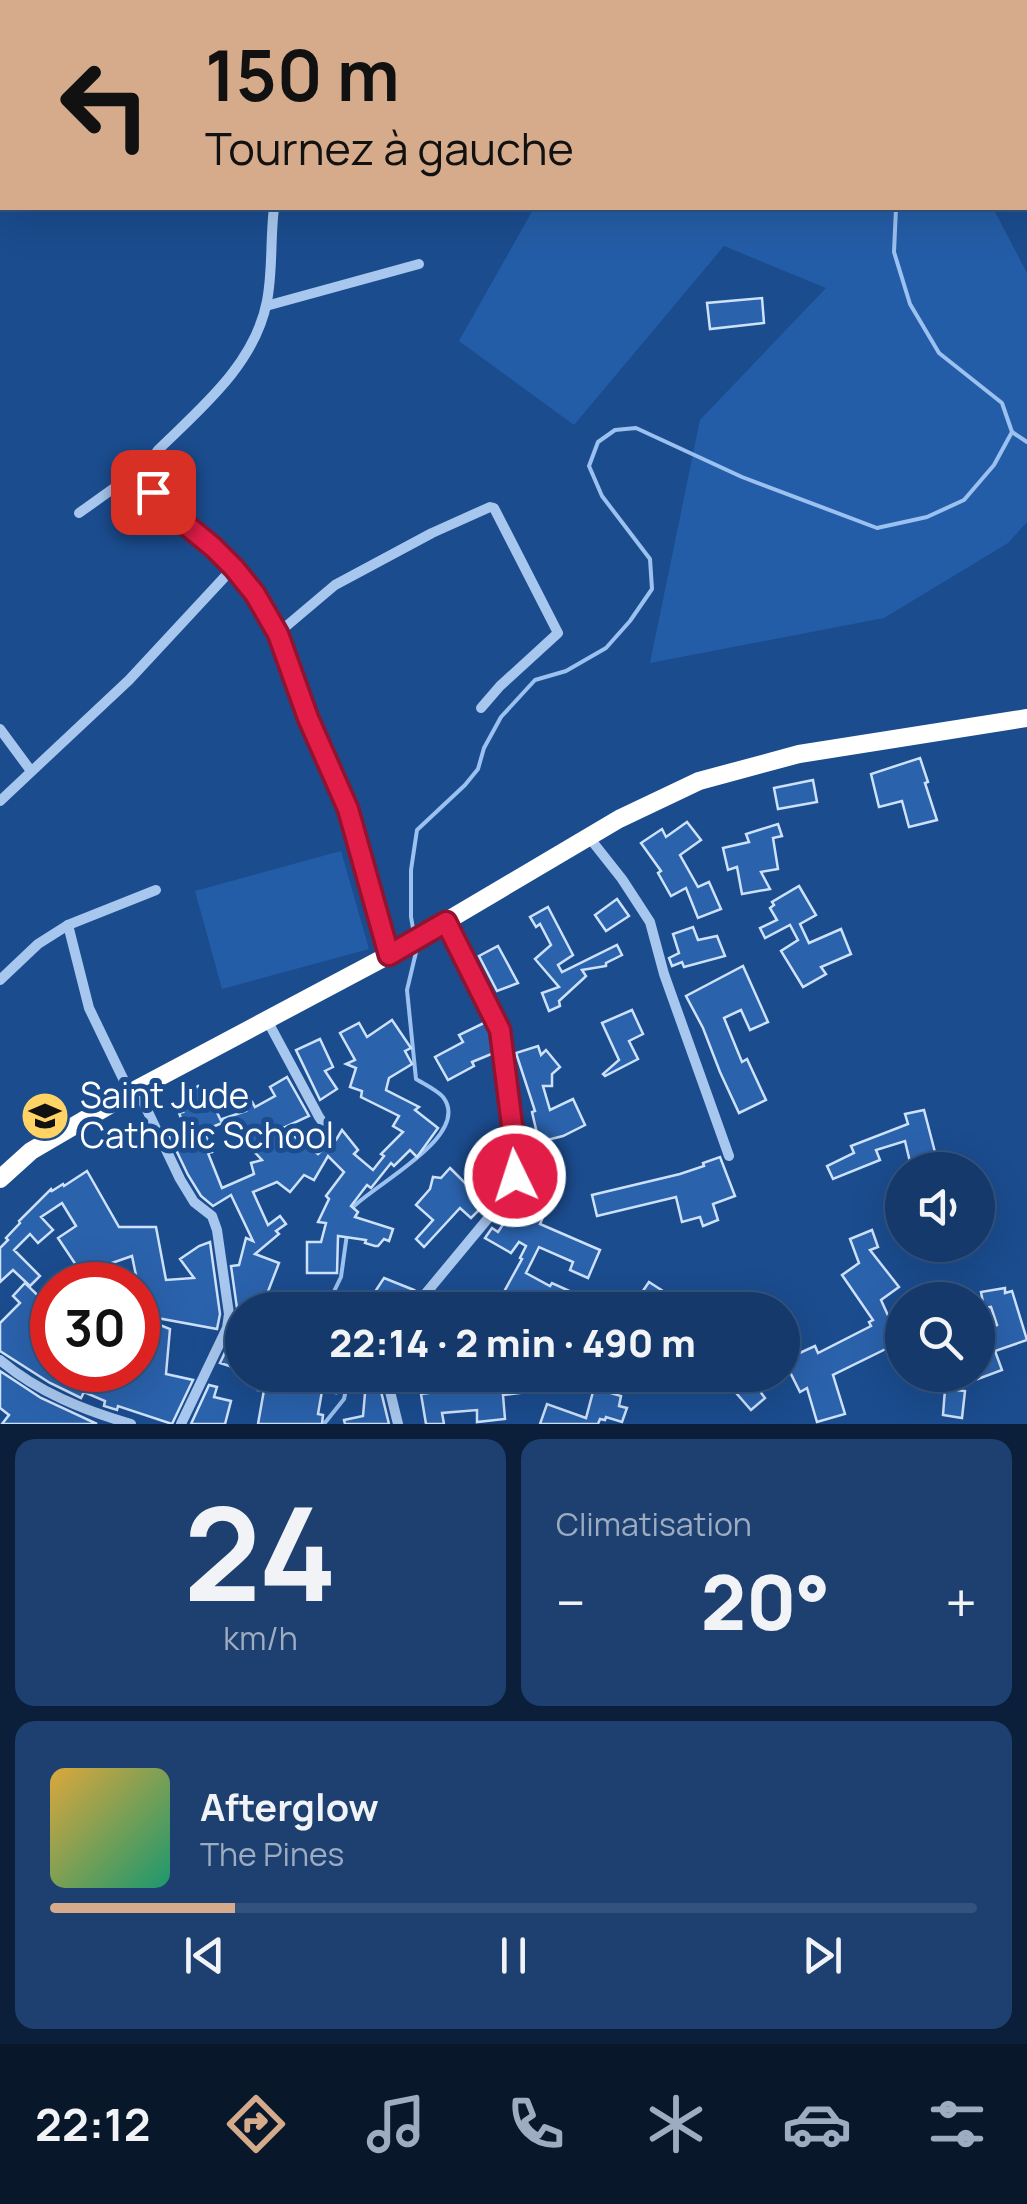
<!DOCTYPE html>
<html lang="fr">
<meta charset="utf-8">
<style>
:root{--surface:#14396a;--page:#1d4070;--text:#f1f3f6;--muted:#9dacc1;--line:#33537e;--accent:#d6ab8b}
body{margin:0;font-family:Manrope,sans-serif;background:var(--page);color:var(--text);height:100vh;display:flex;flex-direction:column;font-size:38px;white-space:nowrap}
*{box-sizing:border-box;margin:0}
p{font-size:32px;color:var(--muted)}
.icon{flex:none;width:55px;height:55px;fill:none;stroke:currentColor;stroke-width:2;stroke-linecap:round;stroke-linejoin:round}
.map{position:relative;height:1424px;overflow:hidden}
.details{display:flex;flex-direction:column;gap:15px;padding:15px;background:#0b1f3a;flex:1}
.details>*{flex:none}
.top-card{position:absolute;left:0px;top:0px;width:1028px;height:210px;box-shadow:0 10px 40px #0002,0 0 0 2px var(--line);background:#d6ab8b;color:#111;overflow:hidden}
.fabs{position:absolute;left:885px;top:1152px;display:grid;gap:20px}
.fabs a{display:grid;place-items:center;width:110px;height:110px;border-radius:50%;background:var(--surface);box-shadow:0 10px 40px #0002,0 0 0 2px var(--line);font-size:50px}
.speed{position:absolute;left:30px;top:1262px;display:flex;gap:20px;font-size:50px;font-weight:700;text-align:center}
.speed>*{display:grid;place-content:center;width:130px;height:130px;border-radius:50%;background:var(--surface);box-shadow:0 10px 40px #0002,0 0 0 2px var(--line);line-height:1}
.speed .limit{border:15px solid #d22;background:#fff;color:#111}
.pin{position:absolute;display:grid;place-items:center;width:85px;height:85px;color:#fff;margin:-42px;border-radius:20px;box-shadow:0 5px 15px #0006}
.me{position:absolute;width:110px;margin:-55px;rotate:356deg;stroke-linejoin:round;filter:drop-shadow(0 0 8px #0008)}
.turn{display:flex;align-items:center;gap:35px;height:210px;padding:0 40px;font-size:45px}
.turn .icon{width:130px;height:130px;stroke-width:2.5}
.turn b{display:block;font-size:70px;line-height:85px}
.big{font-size:75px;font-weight:800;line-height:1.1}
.details .card{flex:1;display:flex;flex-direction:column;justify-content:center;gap:15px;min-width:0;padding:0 35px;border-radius:20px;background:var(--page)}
.details .dial{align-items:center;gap:0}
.dial b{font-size:130px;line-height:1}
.song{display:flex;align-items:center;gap:30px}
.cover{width:120px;height:120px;border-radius:15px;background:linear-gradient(135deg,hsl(40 70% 55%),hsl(160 70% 35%))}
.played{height:10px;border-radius:5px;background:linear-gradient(90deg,var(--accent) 20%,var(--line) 20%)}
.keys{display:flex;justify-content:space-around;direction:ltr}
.heat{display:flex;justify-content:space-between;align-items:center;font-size:55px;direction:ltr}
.details .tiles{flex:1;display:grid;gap:15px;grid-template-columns:1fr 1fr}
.card:last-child{grid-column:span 2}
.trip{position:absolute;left:225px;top:1292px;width:575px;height:100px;border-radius:50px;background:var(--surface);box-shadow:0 10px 40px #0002,0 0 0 2px var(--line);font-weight:800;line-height:100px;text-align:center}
.tab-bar{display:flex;height:160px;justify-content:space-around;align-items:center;background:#08172a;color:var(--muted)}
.tab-bar .icon{width:70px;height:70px}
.tab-bar .selected{color:var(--accent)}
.tab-bar b{font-size:45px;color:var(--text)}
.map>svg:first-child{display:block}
.green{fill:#245da7}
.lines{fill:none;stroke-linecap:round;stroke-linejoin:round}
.stream{stroke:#9bc1f0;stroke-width:4}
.building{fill:#2a62ac;stroke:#cee1fa;stroke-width:2.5}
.street{stroke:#a8c7ee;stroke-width:10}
.highway{stroke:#fff;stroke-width:18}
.route-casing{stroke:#92132f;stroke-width:25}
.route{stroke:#e11d48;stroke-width:18}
.labels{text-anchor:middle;stroke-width:10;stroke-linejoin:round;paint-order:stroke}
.poi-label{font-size:35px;fill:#fff;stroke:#1b4c8e;text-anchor:start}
</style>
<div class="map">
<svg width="1027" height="1424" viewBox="0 0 1027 1424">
<rect width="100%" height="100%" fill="#1b4c8e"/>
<g class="green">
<path d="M534,208H993L1027,273V522L1008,543L884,618L650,663L700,420L826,288L724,246L574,425L459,341Z"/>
<path d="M341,851L369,949L222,989L195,891Z"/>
</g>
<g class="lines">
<g class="stream">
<path d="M990,2V0"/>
<path d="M1012,432L1027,442"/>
<path d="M414,934L411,917V870L417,830L465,785L478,769L484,748L501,717L535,680L566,671L606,648L630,621L652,589L650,559L602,496L589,466L598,442L615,430L636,428L742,477L877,528L927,517L964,500L994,465L1012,432L1002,403L939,353L910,304L894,252L896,208"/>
<path d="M350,1210C372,1185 473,1136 443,1097C437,1090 424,1084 416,1079L407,990L417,948"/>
<path d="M325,1310L341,1277L347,1234"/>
<path d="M324,1424L344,1399L349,1375"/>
</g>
</g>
<g class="building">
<path d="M762,298L764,323L710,329L707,303Z"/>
<path d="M920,758L928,782L925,783L937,820L909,827L902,801L879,807L871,774Z"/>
<path d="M813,780L817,802L778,809L774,788Z"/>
<path d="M687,822L701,840L680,855L698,887L709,882L721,909L698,918L686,888L671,896L658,873L661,871L641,843L662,829L666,837Z"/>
<path d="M778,824L782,836L773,838L778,869L761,872L770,889L742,894L737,867L728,870L723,848L749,842L746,834Z"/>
<path d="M799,886L816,915L800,924L809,943L841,929L851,954L821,967L826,974L803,987L781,951L798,940L790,925L765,938L760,928L777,920L770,908L774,905L772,902Z"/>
<path d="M617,899L629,916L606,931L595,915Z"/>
<path d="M548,907L573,955L558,965L562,972L617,945L622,955L606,963V966L582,970L586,976L584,978L559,1001L560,1006L549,1011L542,993L559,987L535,959L551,945L540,924L536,927L530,917Z"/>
<path d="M693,927L698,940L717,936L725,956L684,967L682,962L672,966L669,958L679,953L673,934Z"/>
<path d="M498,946L518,983L497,991L479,956Z"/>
<path d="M743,966L768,1022L750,1030L741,1010L724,1018L742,1062L747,1059L766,1100L739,1113L720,1072L703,1028L686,996Z"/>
<path d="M632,1010L643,1034L629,1041L638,1059L605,1076L603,1074L619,1060L602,1023Z"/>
<path d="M392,1020L411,1048L405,1051L412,1064L389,1078L386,1090L419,1107L415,1110L438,1128L417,1157L410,1150L394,1166L391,1163L371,1188L367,1185L351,1206L358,1212L355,1217L393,1229L389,1241L384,1239L378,1246H375L365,1243L366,1240L338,1236L337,1273H307V1242H321L326,1223L318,1222L329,1199L326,1196L344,1172L328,1156L314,1180L304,1175L290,1192L277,1182L253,1192L268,1225L280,1216L286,1224L276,1231L279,1234L255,1254L279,1263L267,1294L277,1296L275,1309L266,1308V1310H242V1370L220,1363L235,1331L238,1315L231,1266L239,1265L246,1238L253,1241L231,1195L213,1206L201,1196L188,1175L167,1131L184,1125L179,1113L183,1112L178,1103L198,1086L207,1096L209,1095L222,1123L205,1130L212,1152L208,1153L222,1188L254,1174L251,1163L262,1160L244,1141L233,1145L222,1119L246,1111L243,1104L251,1100L255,1107L275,1096L270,1087L287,1077L309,1116L283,1128L318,1154L330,1142L336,1140L342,1130L358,1150L354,1154L373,1170L384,1156L381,1154L403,1132L393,1126L399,1116L361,1097L362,1091L350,1087L356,1068L346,1064L355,1060L340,1033L359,1023L367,1037Z"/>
<path d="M486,1022L491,1033L494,1053L472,1062L474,1066L448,1080L435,1057L463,1042L459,1035Z"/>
<path d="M320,1039L333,1067L325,1071L337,1089L320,1100L296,1050Z"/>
<path d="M538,1046L541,1055L546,1050L560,1067L552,1074V1086H543L550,1110L573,1099L585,1125L563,1136L539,1142L532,1112L535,1111L516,1053Z"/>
<path d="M924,1110L936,1156L910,1162L905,1141L876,1150L880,1160L833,1179L827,1166L854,1153L851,1146L908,1124L905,1114Z"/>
<path d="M720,1157L735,1196L713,1204L718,1220L703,1226L700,1217L682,1222L676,1197L597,1216L592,1195L680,1174L704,1166L703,1163Z"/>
<path d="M450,1168L466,1184L473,1176L494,1195L471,1218L460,1208L424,1247L416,1239L433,1220L416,1205L430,1189L433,1177L441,1178Z"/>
<path d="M87,1171L119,1227H156L166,1280L194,1278L180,1259L199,1246L210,1242L220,1314L217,1329L157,1318L155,1323L170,1329L166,1374L193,1380L172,1424L118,1406L117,1410L104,1406L105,1401L84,1392L81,1398L50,1383L0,1351V1323L20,1303L13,1296L25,1283L52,1309V1312L38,1326L52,1335V1370H138V1335L145,1319L138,1318V1285L132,1256L106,1265L109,1273L99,1277L102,1285H72L68,1271L78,1268L58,1238L76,1226L62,1203L41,1217L53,1230L38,1243L30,1234L14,1250L40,1276L30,1286L13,1270L0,1282V1248L8,1240L6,1238L20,1223L19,1221L51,1189L52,1191L63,1184L64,1186Z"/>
<path d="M522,1189L550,1201L540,1224L600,1250L588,1278L570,1270L573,1262L539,1247L526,1273L550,1286L552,1283L574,1293V1310H559L540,1302L537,1303L535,1310L511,1302L507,1310H494L522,1259L520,1258L526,1246L519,1242L511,1253L485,1238L492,1228L498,1232L520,1199L518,1198Z"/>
<path d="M872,1230L878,1247L870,1250L899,1287L881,1300L900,1342L833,1375L845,1414L817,1422L807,1388L800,1392L784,1360L815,1346L818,1353L871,1326L869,1322L873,1320L842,1275L859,1263L850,1239Z"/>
<path d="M384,1278L414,1290L409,1300L406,1299L399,1310H363Z"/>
<path d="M649,1282L677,1300L670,1310H630Z"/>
<path d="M1005,1288V1293L1012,1291L1027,1340L995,1351L1002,1370L978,1379V1332L988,1331L987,1329L997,1325L991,1307L984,1308L981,1292Z"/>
<path d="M0,1371L41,1398L97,1424H2L9,1415L0,1408Z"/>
<path d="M259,1375H291L290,1388L307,1391L309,1375H325L324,1382L337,1384L336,1393L322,1391L318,1414L323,1415L322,1424H258L264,1390H258Z"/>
<path d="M369,1375H377L389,1424H345L344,1420L363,1416L365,1393L364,1385L371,1383Z"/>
<path d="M507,1375H537L536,1391L503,1395L505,1419L477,1422V1410L442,1413L444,1424H426L421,1394L473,1387L472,1384L508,1381Z"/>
<path d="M595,1375H612L611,1393L621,1396L619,1406L627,1408L622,1422L606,1417L605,1420L600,1419L598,1424H540L547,1404L586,1418L594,1388Z"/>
<path d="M744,1375H756L763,1388L759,1390L765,1398L751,1410L730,1386Z"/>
<path d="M209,1385L217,1387L214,1397L231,1401L225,1424H191Z"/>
<path d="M945,1389L965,1391L962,1418L943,1415Z"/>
</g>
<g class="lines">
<g class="street">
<path d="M290,0V2"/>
<path d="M498,2L499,0"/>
<path d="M274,208C270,239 273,270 267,301C255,364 201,408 158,450L149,463L153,492L162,505L213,547L233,568L255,594L277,634L308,718L348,809L389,955"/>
<path d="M266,306L419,264"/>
<path d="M79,513L149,463"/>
<path d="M277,634L335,585L432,533L490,507L494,508L558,633L500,686L481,708"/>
<path d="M0,729L31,771"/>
<path d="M0,801L129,680L233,568"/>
<path d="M588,836L622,879L650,922L664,974L729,1156"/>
<path d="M68,925L156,890"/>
<path d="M0,980L38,944L68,925L89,1008L130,1093"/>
<path d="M267,1020L319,1117L330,1133"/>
<path d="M137,1089L180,1179L194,1202L212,1216L217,1230L229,1314L227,1328L181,1424"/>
<path d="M412,1310L509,1193L514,1185L515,1177L511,1125L500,1030L446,922"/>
<path d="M0,1360C38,1392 83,1410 131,1424"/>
<path d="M386,1375L398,1424"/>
</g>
<path class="highway" d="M0,1179L31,1151L137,1089L389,955L619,819L699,781L799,754L1027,718"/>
</g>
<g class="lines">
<g class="route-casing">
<path id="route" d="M153,492L162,505L213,547L234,568L255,594L278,634L308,718L348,809L389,955L446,922L500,1030L512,1125L515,1176"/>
</g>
<use href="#route" class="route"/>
</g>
<defs>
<g id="school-disc" transform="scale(2.5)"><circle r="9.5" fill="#ffd465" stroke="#1b4c8e"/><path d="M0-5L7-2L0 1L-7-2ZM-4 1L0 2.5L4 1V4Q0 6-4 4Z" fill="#111"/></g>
</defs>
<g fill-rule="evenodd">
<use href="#school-disc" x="45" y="1116"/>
</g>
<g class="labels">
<g class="poi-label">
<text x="80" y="1108">Saint Jude<tspan x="80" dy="40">Catholic School</tspan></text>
</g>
</g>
</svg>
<div class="fabs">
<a><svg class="icon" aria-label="sound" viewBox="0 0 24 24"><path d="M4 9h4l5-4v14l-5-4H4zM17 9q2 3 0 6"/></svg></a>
<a><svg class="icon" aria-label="search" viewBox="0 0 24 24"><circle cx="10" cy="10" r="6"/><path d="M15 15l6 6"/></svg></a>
</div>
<div class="speed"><div class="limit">30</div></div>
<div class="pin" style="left:153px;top:492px;background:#d93025"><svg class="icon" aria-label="arrive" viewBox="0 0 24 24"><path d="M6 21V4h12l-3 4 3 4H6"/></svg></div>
<svg class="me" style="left:515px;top:1176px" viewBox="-20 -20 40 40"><circle r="17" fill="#e11d48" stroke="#fff" stroke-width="3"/><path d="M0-11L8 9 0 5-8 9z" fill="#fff"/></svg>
<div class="trip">22:14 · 2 min · 490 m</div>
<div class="top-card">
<div class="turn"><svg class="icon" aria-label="left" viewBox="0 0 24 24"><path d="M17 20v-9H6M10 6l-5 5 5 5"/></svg><div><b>150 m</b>Tournez à gauche</div></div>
</div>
</div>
<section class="details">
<div class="tiles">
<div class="card dial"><b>24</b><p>km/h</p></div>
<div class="card"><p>Climatisation</p>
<div class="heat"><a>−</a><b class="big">20°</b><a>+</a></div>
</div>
<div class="card">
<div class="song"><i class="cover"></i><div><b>Afterglow</b><p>The Pines</p></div></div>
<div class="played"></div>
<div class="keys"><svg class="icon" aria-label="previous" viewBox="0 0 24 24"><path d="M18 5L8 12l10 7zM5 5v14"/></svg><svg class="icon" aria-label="pause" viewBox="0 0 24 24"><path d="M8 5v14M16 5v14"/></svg><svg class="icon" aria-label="next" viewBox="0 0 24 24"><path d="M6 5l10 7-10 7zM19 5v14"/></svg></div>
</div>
</div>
</section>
<nav class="tab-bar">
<b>22:12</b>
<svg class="icon selected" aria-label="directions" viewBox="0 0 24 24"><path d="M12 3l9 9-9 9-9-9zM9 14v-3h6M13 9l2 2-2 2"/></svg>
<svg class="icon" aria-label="music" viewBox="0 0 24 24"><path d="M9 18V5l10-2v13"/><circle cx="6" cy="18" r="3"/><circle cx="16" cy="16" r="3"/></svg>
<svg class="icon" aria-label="phone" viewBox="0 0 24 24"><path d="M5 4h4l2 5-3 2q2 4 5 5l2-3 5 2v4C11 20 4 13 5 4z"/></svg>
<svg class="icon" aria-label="climate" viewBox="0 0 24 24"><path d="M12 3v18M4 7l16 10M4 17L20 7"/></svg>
<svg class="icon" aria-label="car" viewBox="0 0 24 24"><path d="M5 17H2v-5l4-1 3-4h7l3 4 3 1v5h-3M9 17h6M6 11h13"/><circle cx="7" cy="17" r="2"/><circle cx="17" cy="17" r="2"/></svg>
<svg class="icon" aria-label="filters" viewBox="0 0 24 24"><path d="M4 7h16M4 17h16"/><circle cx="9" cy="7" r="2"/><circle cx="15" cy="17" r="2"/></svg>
</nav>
